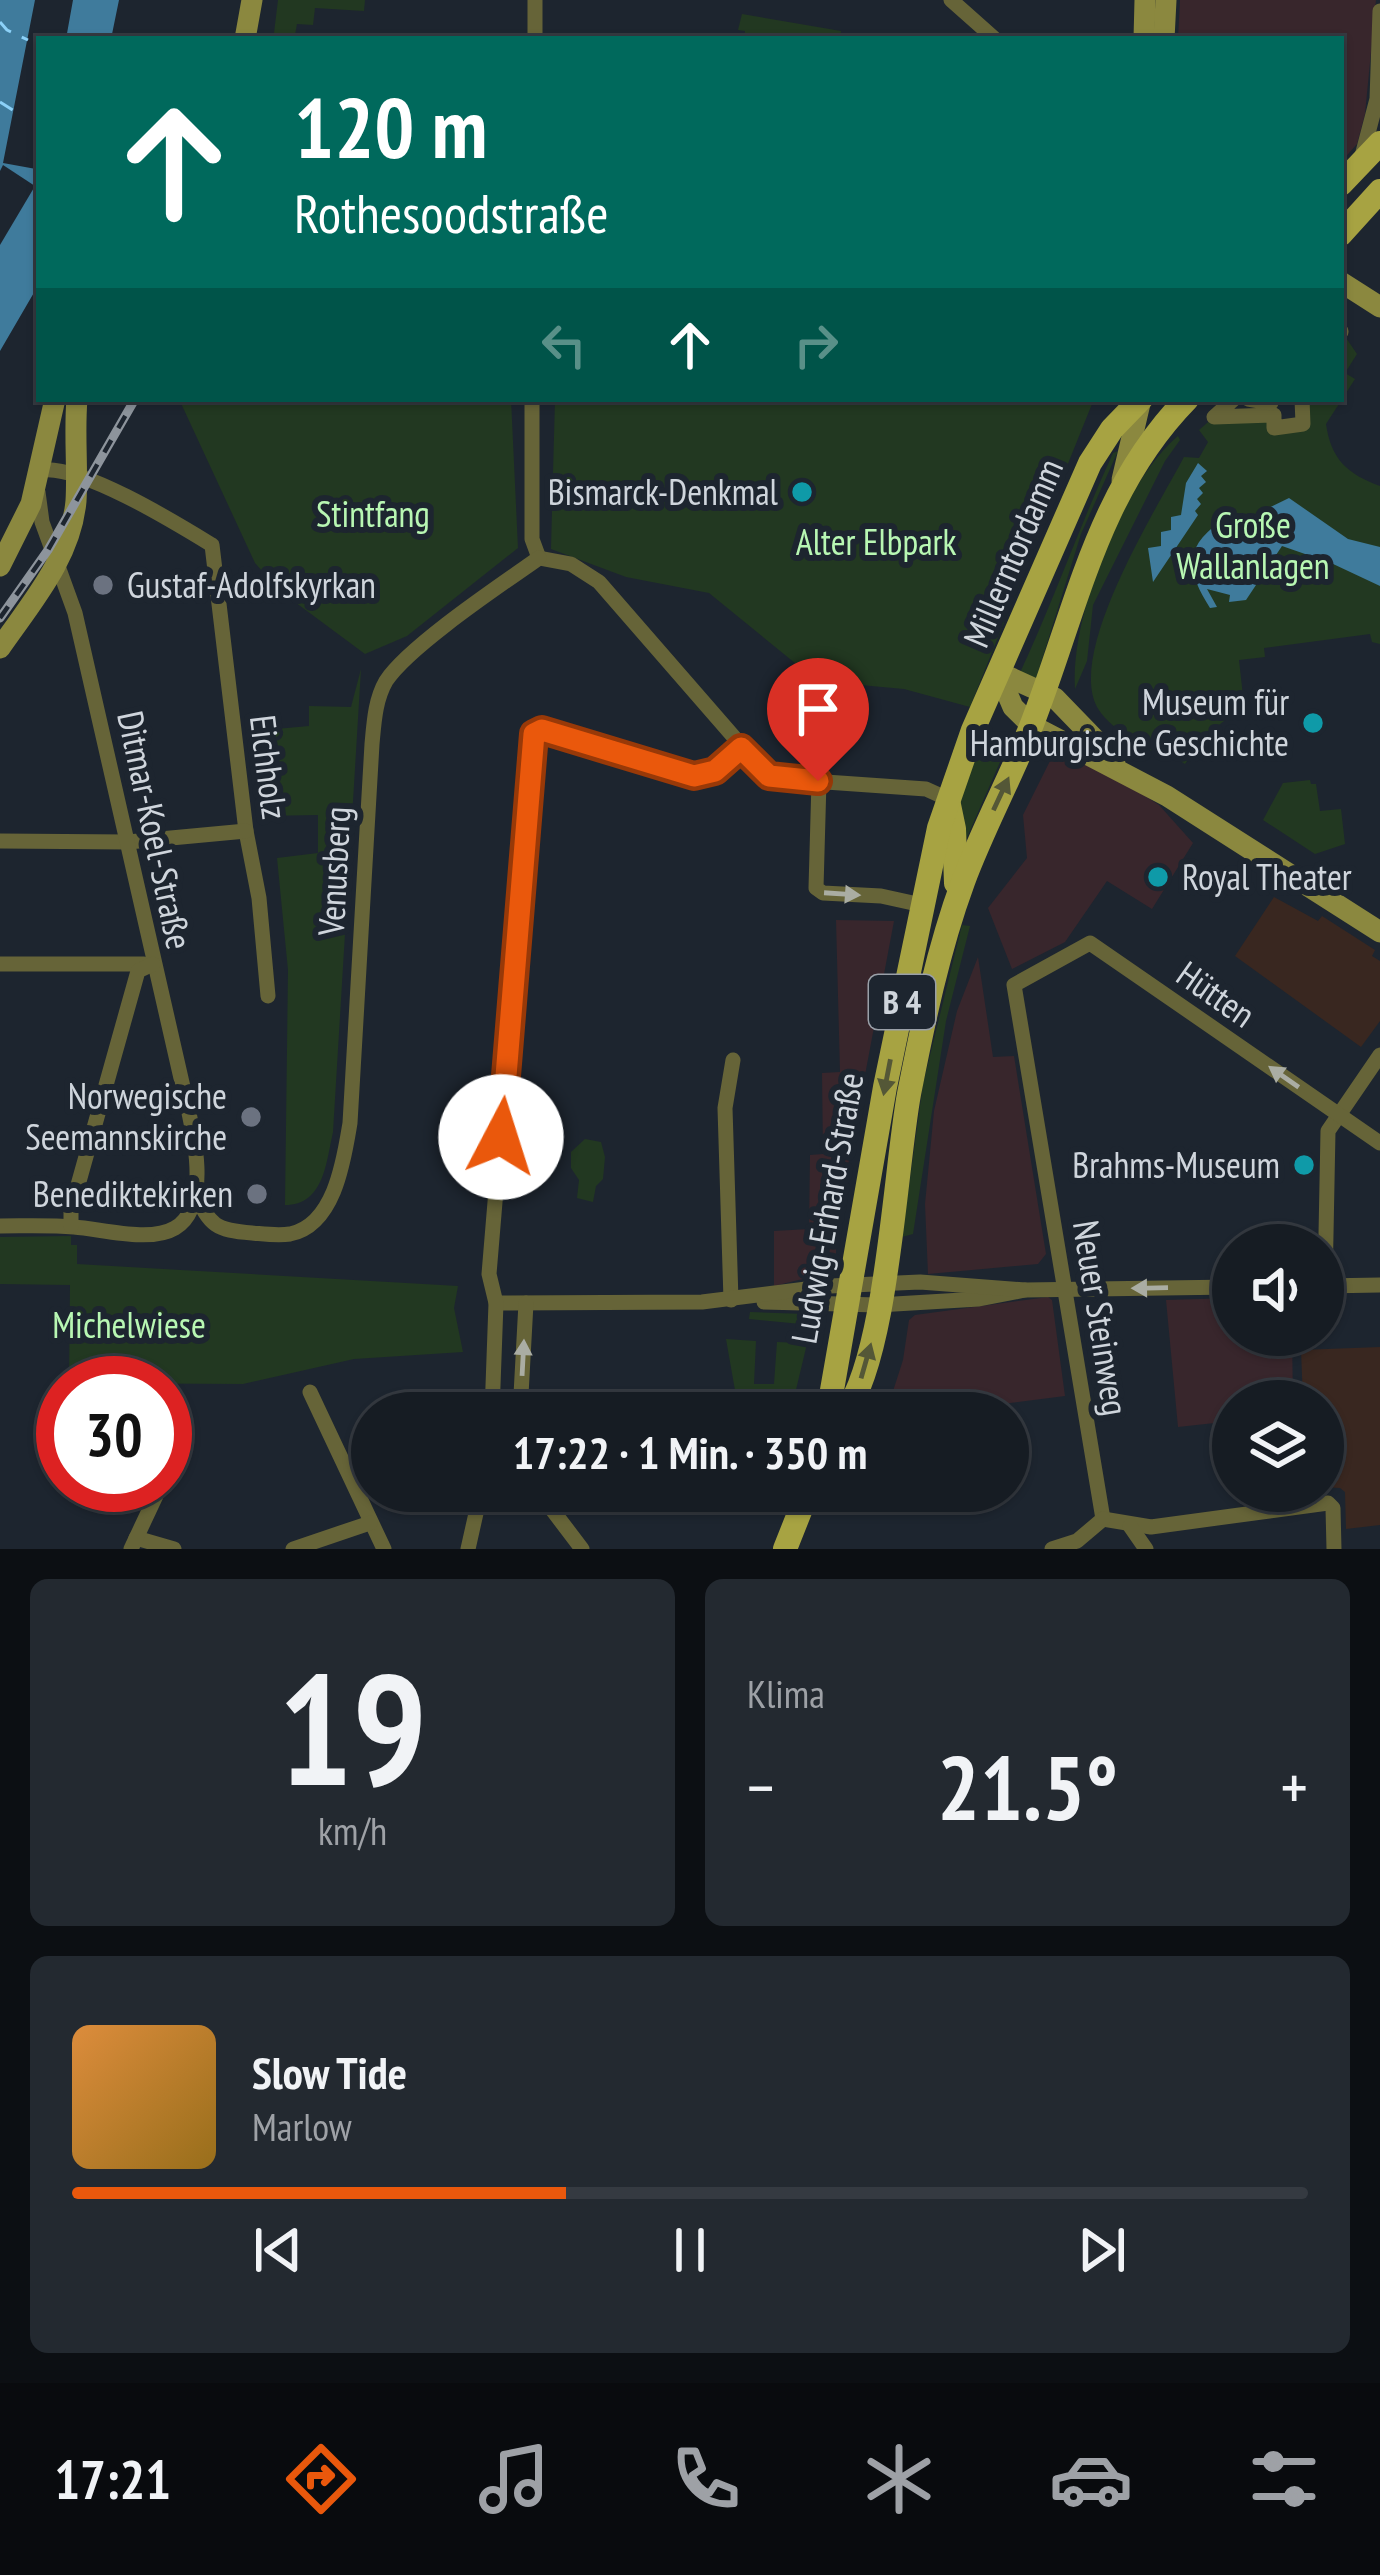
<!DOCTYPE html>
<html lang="de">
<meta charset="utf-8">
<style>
:root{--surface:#161c23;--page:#232930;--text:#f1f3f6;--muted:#9ea1a6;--line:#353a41;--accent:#ea580c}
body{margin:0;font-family:"PT Sans Narrow",sans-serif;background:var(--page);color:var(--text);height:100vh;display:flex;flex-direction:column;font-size:45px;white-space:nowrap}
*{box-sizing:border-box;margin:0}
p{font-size:39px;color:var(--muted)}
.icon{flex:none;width:66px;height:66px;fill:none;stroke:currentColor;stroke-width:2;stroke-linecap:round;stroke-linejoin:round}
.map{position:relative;height:1549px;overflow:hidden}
.details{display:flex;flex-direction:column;gap:30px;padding:30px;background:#0c0f13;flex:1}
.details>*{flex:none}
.banner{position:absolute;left:36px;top:36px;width:1308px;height:366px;border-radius:0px;box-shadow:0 3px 9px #0004,0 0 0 3px var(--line);background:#00695c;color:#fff;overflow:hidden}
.controls{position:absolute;left:1212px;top:1224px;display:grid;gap:24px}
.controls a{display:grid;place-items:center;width:132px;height:132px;border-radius:50%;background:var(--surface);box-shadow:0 3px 9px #0004,0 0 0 3px var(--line);font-size:60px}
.speed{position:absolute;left:36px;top:1356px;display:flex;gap:24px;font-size:60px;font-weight:700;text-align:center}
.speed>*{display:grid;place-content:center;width:156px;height:156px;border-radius:50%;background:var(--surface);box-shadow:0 3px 9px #0004,0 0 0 3px var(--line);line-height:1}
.speed .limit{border:18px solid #d22;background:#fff;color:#111}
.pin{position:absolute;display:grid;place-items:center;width:102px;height:102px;color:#fff;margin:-123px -51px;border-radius:50% 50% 50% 0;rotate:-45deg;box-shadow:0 0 12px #0007}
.pin .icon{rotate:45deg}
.me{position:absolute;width:132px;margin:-66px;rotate:5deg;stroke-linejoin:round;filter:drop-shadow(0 0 9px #0008)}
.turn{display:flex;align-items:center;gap:42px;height:252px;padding:0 60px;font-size:54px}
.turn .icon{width:156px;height:156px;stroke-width:2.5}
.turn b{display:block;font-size:84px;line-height:102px}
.lanes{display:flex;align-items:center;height:114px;padding:0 60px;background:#0003;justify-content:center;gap:60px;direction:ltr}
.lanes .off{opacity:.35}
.big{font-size:90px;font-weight:700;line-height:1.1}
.details .card{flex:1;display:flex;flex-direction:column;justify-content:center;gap:18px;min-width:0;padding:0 42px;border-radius:18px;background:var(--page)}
.details .dial{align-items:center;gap:0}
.dial b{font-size:156px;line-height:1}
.song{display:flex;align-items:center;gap:36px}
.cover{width:144px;height:144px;border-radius:18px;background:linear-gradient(135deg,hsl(30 70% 55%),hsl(40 70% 35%))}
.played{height:12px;border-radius:6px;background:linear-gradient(90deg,var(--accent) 40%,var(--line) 40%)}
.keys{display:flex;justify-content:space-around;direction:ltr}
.heat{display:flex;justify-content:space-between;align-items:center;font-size:66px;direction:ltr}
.details .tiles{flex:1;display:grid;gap:30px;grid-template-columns:1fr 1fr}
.card:last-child{grid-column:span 2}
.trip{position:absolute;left:351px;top:1392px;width:678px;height:120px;border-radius:60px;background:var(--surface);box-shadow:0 3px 9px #0004,0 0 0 3px var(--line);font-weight:700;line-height:120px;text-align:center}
.tab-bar{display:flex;height:192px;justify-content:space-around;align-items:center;background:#090b0e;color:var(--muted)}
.tab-bar .icon{width:84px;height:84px}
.tab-bar .active{color:var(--accent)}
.tab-bar b{font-size:54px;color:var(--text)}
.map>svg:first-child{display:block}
.commercial{fill:#38262c}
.education{fill:#392720}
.green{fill:#223821}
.water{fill:#3f7b9c}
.pier{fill:#1d252f}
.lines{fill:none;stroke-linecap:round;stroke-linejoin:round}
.ferry{stroke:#8cd1f8;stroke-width:3;stroke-dasharray:15 12;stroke-linecap:butt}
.street{stroke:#666438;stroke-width:15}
.secondary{stroke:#8b883f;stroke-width:21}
.primary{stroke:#a7a342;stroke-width:24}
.rail-casing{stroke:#8d949c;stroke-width:9}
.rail{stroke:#1d252f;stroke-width:4.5;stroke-dasharray:14;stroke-linecap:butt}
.oneway{fill:#545737}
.oneway2{fill:#aaada3}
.route-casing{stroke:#983908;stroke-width:30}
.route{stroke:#ea580c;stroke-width:21}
.culture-dot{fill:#0f9aa8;stroke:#1d252f;stroke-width:4.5}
.worship-dot{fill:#6b7280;stroke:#1d252f;stroke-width:4.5}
.labels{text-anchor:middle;stroke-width:12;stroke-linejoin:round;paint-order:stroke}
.shield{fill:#1d252f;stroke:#9aa0a8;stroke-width:3}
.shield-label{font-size:33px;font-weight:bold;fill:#cfd5dc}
.poi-label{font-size:36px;fill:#cfd5dc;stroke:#1d252f;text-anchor:end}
.park-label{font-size:36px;fill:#b8f7b3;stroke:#1d252f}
.street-label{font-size:36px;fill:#cfd5dc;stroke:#1d252f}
</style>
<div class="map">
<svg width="1380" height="1549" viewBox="0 0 1380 1549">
<rect width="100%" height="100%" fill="#1d252f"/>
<g class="commercial">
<path d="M1180,0H1376L1365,114L1357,144L1341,162V39H1178Z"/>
<path d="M1053,755L1084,756L1159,805L1193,843L1152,909L1107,881L1065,942L1012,969L988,908L1027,858L1023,815Z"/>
<path d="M836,920L894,921L836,1229V1266L823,1274L774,1286V1231L809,1229L810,1155L823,1154L822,1073L840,1072Z"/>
<path d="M978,957L993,1057L1014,1056L1046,1254L1038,1264L928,1274L925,1204L934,1111L957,1011Z"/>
<path d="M1048,1297L1052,1300L1065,1396L963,1409V1413H886L903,1360L909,1320L915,1315Z"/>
<path d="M1233,1298V1335H1292L1293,1401H1233V1421L1178,1427L1166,1300Z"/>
</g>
<g class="education">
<path d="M1274,897L1318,921L1322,916L1375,950L1372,956L1380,961V1021L1361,1047L1235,956Z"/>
<path d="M1380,1347V1525L1346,1529L1345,1492L1340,1488L1323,1487V1401H1303L1301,1350Z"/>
</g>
<g class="green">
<path d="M278,0H365L364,11L315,8L313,25L297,24L295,35L274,33Z"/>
<path d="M742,14L841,31L840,39H744L745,31L738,30Z"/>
<path d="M1342,332L1357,354L1345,373L1355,379L1326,424C1331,459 1347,474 1380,486V644L1372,642L1370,634L1264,648L1265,657L1239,660L1244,705L1204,737L1185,764L1160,748L1155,753C1136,741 1109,728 1097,707C1067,651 1157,508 1184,457L1199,458L1208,442L1199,430L1214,417L1274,415L1275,428L1302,424V399H1341Z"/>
<path d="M179,399H511L518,548L407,636L365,654L280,591L255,563Z"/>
<path d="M555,399H1094L970,707L904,689L817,681L709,593L626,577L551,549Z"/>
<path d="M1178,436L1180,440L1165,461L1093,605L1087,661L1075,689C1070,616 1123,482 1178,436Z"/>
<path d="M1118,451L1081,534L1035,682L1018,677C1053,603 1079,527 1113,453Z"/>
<path d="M361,669L333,1132C326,1163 324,1205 285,1205L288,970L277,858L318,853V815L261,816L254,749L265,730L309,726V706L351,707Z"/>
<path d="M978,739L1004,753L965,842L956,811Z"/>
<path d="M1310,780L1311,784H1316L1320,811L1341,809L1345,844L1315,854L1263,820L1283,783Z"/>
<path d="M962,925L970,926L946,1021L913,1234L902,1237L923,1084Z"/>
<path d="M585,1139L601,1142L605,1157L603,1179L596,1186L593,1202L577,1198L579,1180L571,1168V1152Z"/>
<path d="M71,1236V1245H77V1264L458,1286L454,1308L463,1352L354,1359L243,1384L69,1383L70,1285L0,1284V1237Z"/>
<path d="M750,1312L804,1314L811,1327L794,1398L760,1393L736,1396L726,1339L756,1341L754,1384H774L777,1342L800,1343L801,1324L749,1319Z"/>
</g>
<g class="water">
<path d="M0,0H119L111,39H39V284L0,351Z"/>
<path d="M1198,463L1207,471L1201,476L1206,482L1199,488L1203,493L1197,499L1201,504L1195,511L1198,515L1153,582L1148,548L1161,546V532L1171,530V517L1181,515L1186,483Z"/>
<path d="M1289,498L1348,539L1380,547V586L1331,563L1282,546L1246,600L1229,602L1230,595L1207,589L1217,607L1210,608C1187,572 1183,548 1220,522L1228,529L1258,520L1262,511Z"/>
</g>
<g class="pier">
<path d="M35,0H73L66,39H39V168L36,169L3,163Z"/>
<path d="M3,165L35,186L0,245V171Z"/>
</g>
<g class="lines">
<g class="ferry">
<path d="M0,22L7,30L28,40"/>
<path d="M0,102L14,111"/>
</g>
<g class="street">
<path d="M951,0L995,39"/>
<path d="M535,39V0"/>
<path d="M1362,156L1377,99L1380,11"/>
<path d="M1341,331V332"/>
<path d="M532,399V539L539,558"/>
<path d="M1234,399L1214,417L1274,415V428L1303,424L1302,399"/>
<path d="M1248,399L1271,403L1272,399"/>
<path d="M42,470C82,465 176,523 212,545L246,831L259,898L268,996"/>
<path d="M539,558L571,564L599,582L766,774L783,779L926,789L948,799"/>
<path d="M819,781L816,888L823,893L881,896L922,905"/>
<path d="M0,841L128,842L246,831"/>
<path d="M0,964H144"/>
<path d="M195,1194C211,1226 215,1230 252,1233C264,1234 278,1236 290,1234C335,1225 344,1159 350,1123L372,744C374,723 375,700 386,681C409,646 502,584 539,558"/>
<path d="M0,1226C25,1226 50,1225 74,1227C102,1229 150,1243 175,1228C214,1205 191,1121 183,1087L75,613L42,522L38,492"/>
<path d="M71,1226V1210L138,971L153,964"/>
<path d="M1323,1286L1380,1285"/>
<path d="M1325,1286L1328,1131L1380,1055"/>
<path d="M731,1300L725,1108L733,1060"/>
<path d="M764,1302L878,1305L979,1299L1025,1290L1233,1287"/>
<path d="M496,1303L702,1302L830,1286L920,1282L1025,1290"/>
<path d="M310,1392L384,1549"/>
<path d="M492,1413L496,1303L489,1274L534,735L542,730L686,776L715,771L741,748"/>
<path d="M520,1413L526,1303"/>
<path d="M165,1475L167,1471"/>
<path d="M538,1491L582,1549"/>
<path d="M1103,1519L1014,985L1090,943L1380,1143"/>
<path d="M1103,1519L1151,1527L1328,1503L1333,1508L1334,1549"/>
<path d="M1130,1526L1146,1549"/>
<path d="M136,1538L174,1549"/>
<path d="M131,1549L161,1485"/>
<path d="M293,1549L370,1523"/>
<path d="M468,1549L481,1491"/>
<path d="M1052,1549L1077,1541L1103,1519"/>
</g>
<g class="secondary">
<path d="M245,39L252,0"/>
<path d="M1144,39L1145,0"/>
<path d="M1164,39L1166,0"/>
<path d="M1341,282L1380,307"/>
<path d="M1122,480L1141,399"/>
<path d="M0,566L31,504L55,399"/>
<path d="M0,648C31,603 71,558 76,501C78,468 74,433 77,399"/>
<path d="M998,672L1013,707L1031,725L1167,796L1380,932"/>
<path d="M998,672L1055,698L1115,760"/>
</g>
<g class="primary">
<path d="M1341,184L1380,143"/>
<path d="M1341,234L1380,191"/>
<path d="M949,805L954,829L956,883"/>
<path d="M828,1413L885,1087L939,828L973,730L1090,463L1112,429L1141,399"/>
<path d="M845,1413C887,1356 895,1171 909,1094C923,1023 938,950 963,882C983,828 1011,777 1032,724C1077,608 1097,491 1187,399"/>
<path d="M785,1549L808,1491"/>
</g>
<g class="rail-casing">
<path id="rail" d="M0,618L48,550L135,399"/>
</g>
<use href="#rail" class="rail"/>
</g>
<defs><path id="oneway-solid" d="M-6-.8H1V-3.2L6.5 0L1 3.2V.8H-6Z" transform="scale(3)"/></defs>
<g class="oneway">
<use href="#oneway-solid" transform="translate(1001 794) rotate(-65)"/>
<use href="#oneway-solid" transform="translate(887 1077) rotate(101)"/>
<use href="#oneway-solid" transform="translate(866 1361) rotate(-74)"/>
</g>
<g class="oneway2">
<use href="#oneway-solid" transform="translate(842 894) rotate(4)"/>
<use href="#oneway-solid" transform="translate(1284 1077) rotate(-145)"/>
<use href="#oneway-solid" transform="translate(1150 1288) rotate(179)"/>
<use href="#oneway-solid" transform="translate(523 1358) rotate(-87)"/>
</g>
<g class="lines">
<g class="route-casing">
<path id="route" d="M501,1137L534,734L542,730L694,776L715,771L741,748L769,776L818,781"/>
</g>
<use href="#route" class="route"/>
</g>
<g class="culture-dot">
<circle cx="802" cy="492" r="12"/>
<circle cx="1313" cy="723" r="12"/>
<circle cx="1158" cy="877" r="12"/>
<circle cx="1304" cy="1165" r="12"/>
</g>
<g class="worship-dot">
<circle cx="103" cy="585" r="12"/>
<circle cx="251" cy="1117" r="12"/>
<circle cx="257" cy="1194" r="12"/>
</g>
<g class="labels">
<rect class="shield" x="869" y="975" width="66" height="54" rx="9"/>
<g class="shield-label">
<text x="902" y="1014">B 4</text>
</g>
<g class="poi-label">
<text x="778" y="505">Bismarck-Denkmal</text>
<text x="127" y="598" text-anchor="start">Gustaf-Adolfskyrkan</text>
<text x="1289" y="715">Museum für<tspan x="1289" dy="41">Hamburgische Geschichte</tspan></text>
<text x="1182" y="890" text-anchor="start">Royal Theater</text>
<text x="227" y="1109">Norwegische<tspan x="227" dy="41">Seemannskirche</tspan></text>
<text x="1280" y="1178">Brahms-Museum</text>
<text x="233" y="1207">Benediktekirken</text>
</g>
<g class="park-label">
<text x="373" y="527">Stintfang</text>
<text x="1253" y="538">Große<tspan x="1253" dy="41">Wallanlagen</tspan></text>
<text x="876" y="555">Alter Elbpark</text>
<text x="129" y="1338">Michelwiese</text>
</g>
<g class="street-label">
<text transform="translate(1013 553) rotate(-67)" y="13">Millerntordamm</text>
<text transform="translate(269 767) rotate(83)" y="13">Eichholz</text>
<text transform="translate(155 830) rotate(78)" y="13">Ditmar-Koel-Straße</text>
<text transform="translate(334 871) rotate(-87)" y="13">Venusberg</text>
<text transform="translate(1216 994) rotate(35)" y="13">Hütten</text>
<text transform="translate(827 1208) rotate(-80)" y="13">Ludwig-Erhard-Straße</text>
<text transform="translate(1101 1318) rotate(81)" y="13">Neuer Steinweg</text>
</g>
</g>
</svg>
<div class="controls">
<a><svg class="icon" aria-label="sound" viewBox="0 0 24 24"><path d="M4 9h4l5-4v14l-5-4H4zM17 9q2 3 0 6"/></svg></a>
<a><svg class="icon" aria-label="layers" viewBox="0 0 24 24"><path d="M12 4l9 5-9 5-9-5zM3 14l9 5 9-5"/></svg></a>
</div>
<div class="speed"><div class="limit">30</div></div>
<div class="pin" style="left:818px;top:781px;background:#d93025"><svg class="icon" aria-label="arrive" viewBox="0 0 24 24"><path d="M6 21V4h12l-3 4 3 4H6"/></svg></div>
<svg class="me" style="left:501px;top:1137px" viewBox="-20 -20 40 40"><circle r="19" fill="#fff"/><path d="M0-13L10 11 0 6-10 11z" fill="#ea580c"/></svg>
<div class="trip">17:22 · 1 Min. · 350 m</div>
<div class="banner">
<div class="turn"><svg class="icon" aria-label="ahead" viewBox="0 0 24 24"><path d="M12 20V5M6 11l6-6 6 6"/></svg><div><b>120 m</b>Rothesoodstraße</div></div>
<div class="lanes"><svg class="icon off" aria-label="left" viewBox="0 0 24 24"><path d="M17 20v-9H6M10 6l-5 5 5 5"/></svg><svg class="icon" aria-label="ahead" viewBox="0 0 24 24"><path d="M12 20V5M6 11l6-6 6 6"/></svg><svg class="icon off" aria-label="right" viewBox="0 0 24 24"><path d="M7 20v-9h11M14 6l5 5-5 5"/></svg></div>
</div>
</div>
<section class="details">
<div class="tiles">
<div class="card dial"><b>19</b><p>km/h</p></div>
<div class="card"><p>Klima</p>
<div class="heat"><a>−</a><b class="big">21.5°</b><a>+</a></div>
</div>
<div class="card">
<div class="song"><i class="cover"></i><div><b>Slow Tide</b><p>Marlow</p></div></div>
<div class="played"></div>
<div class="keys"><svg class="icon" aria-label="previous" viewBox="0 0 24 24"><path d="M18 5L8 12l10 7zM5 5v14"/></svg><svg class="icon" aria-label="pause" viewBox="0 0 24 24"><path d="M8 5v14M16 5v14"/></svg><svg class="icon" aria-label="next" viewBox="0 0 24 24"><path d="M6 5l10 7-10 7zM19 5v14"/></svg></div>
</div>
</div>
</section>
<nav class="tab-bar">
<b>17:21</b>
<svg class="icon active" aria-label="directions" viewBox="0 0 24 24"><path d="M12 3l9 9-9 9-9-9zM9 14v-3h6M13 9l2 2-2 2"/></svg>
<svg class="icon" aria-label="music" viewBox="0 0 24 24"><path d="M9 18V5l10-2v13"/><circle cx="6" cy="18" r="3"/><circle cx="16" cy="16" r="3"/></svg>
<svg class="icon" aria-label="phone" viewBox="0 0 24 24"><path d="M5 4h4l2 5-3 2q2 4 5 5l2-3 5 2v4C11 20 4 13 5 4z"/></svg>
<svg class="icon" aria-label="climate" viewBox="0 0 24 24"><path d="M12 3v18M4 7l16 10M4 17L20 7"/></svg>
<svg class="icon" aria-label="car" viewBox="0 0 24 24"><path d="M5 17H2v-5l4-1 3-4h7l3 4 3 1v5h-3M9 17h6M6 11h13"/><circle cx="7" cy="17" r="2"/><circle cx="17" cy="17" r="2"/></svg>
<svg class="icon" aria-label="filters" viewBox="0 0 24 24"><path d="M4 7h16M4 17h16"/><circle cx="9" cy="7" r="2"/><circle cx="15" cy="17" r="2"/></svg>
</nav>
